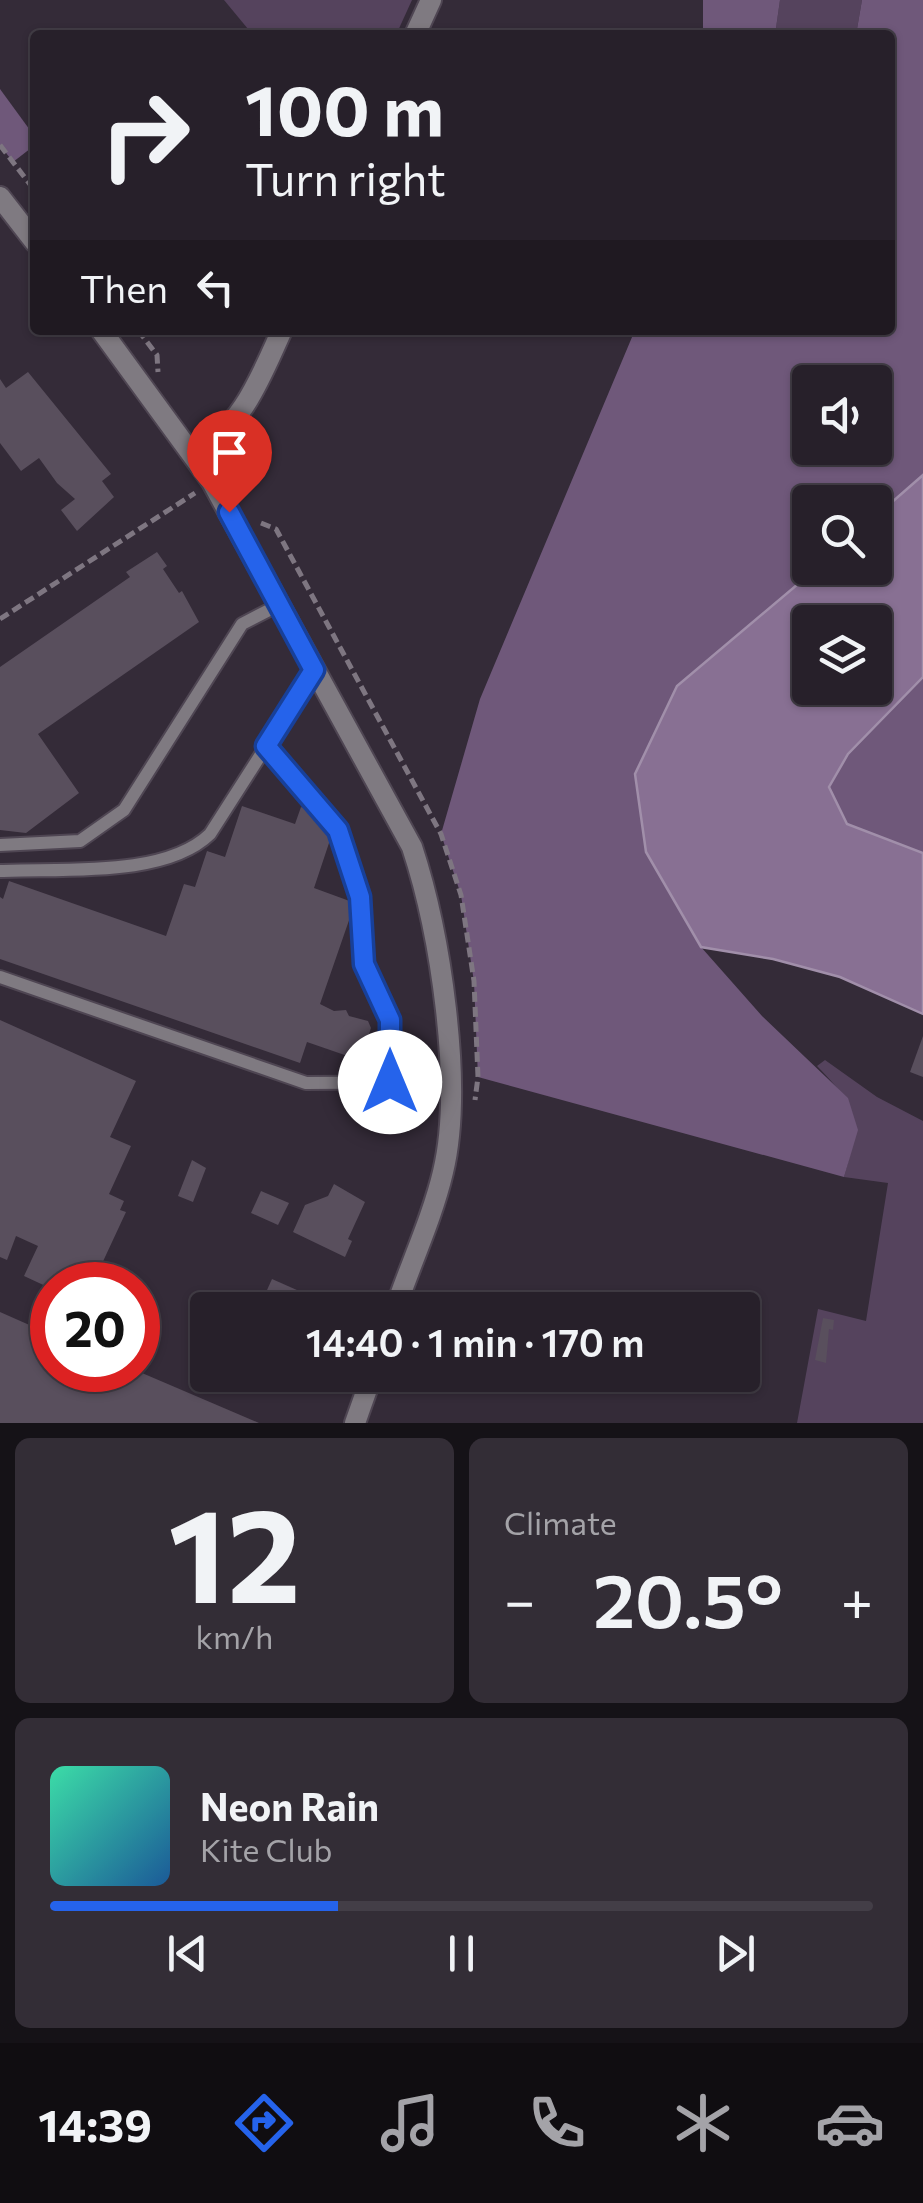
<!DOCTYPE html>
<meta charset="utf-8">
<style>
:root{--surface:#27202a;--page:#332d36;--text:#f1f3f6;--muted:#a4a3a8;--line:#433e47;--accent:#2563eb}
body{margin:0;font-family:Commissioner,sans-serif;background:var(--page);color:var(--text);height:100vh;display:flex;flex-direction:column;font-size:38px;white-space:nowrap}
*{box-sizing:border-box;margin:0}
p{font-size:32px;color:var(--muted)}
.icon{flex:none;width:55px;height:55px;fill:none;stroke:currentColor;stroke-width:2;stroke-linecap:round;stroke-linejoin:round}
.map{position:relative;height:1423px;overflow:hidden}
.details{display:flex;flex-direction:column;gap:15px;padding:15px;background:#151217;flex:1}
.details>*{flex:none}
.top-card{position:absolute;left:30px;top:30px;width:865px;height:305px;border-radius:10px;box-shadow:0 2px 8px #0004,0 0 0 2px var(--line);background:#27202a;color:var(--text);overflow:hidden}
.buttons{position:absolute;left:792px;top:365px;display:grid;gap:20px}
.buttons a{display:grid;place-items:center;width:100px;height:100px;border-radius:10px;background:var(--surface);box-shadow:0 2px 8px #0004,0 0 0 2px var(--line);font-size:50px}
.speed{position:absolute;left:30px;top:1262px;display:flex;gap:20px;font-size:50px;font-weight:700;text-align:center}
.speed>*{display:grid;place-content:center;width:130px;height:130px;border-radius:50%;background:var(--surface);box-shadow:0 2px 8px #0004,0 0 0 2px var(--line);line-height:1}
.speed .limit{border:15px solid #d22;background:#fff;color:#111}
.pin{position:absolute;display:grid;place-items:center;width:85px;height:85px;color:#fff;margin:-102px -42px;border-radius:50% 50% 50% 0;rotate:-45deg;box-shadow:0 0 10px #0007}
.pin .icon{rotate:45deg}
.me{position:absolute;width:110px;margin:-55px;rotate:0deg;stroke-linejoin:round;filter:drop-shadow(0 0 8px #0008)}
.turn{display:flex;align-items:center;gap:35px;height:210px;padding:0 50px;font-size:45px}
.turn .icon{width:130px;height:130px;stroke-width:2.5}
.turn b{display:block;font-size:70px;line-height:85px}
.then{display:flex;align-items:center;height:95px;padding:0 50px;background:#0003;gap:20px;font-size:38px}
.big{font-size:75px;font-weight:600;line-height:1.1}
.details .widget{flex:1;display:flex;flex-direction:column;justify-content:center;gap:15px;min-width:0;padding:0 35px;border-radius:15px;background:var(--page)}
.details .dial{align-items:center;gap:0}
.dial b{font-size:130px;line-height:1}
.song{display:flex;align-items:center;gap:30px}
.cover{width:120px;height:120px;border-radius:15px;background:linear-gradient(135deg,hsl(160 70% 55%),hsl(210 70% 35%))}
.played{height:10px;border-radius:5px;background:linear-gradient(90deg,var(--accent) 35%,var(--line) 35%)}
.keys{display:flex;justify-content:space-around;direction:ltr}
.heat{display:flex;justify-content:space-between;align-items:center;font-size:55px;direction:ltr}
.details .tiles{flex:1;display:grid;gap:15px;grid-template-columns:1fr 1fr}
.widget:last-child{grid-column:span 2}
.trip{position:absolute;left:190px;top:1292px;width:570px;height:100px;border-radius:10px;background:var(--surface);box-shadow:0 2px 8px #0004,0 0 0 2px var(--line);font-weight:600;line-height:100px;text-align:center}
.tabs{display:flex;height:160px;justify-content:space-around;align-items:center;background:#100d11;color:var(--muted)}
.tabs .icon{width:70px;height:70px}
.tabs .on{color:var(--accent)}
.tabs b{font-size:45px;color:var(--text)}
.map>svg:first-child{display:block}
.green{fill:#55435d}
.forest{fill:#6f587a;fill-rule:evenodd}
.water{fill:#887093;stroke:#a18faa;stroke-width:2.5;fill-rule:evenodd}
.building{fill:#594f5d}
.lines{fill:none;stroke-linecap:round;stroke-linejoin:round}
.lane-casing{stroke:#4f4653;stroke-width:16}
.street-casing{stroke:#4f4653;stroke-width:24}
.path{stroke:#7e7681;stroke-width:5;stroke-dasharray:10 5;stroke-linecap:butt}
.lane{stroke:#7f7a81;stroke-width:12}
.street{stroke:#7f7a81;stroke-width:20}
.route-casing{stroke:#184099;stroke-width:25}
.route{stroke:#2563eb;stroke-width:18}
</style>
<div class="map">
<svg width="923" height="1423" viewBox="0 0 923 1423">
<rect width="100%" height="100%" fill="#342b38"/>
<g class="green">
<path d="M224,0H412L396,35H253Z"/>
<path d="M780,0H862L856,35H775Z"/>
<path d="M825,1060L877,1097L923,1121V1423H797L818,1309L866,1321L888,1183L844,1177C861,1117 860,1111 817,1066Z"/>
</g>
<g class="forest">
<path d="M703,0H780L775,35H703Z"/>
<path d="M862,0H923V475L875,517V502H810V568H817L677,686L701,947L762,1016L848,1098L858,1130L844,1177L478,1077L474,982L461,895L441,834L480,699L635,330H890V35H856ZM810,382H875V448H810Z"/>
<path d="M0,89L35,137V145L13,162L0,145Z"/>
<path d="M923,677V853L847,824L829,787L848,754Z"/>
</g>
<path class="water" d="M923,475V677L848,754L829,787L847,824L923,853V1014L840,977L773,959L701,947L646,852L635,774L677,686L817,568H875V517ZM810,622H875V688H810Z"/>
<g class="building">
<path d="M28,372L111,474L102,481L114,497L77,531L61,510L75,499L57,483L39,458L21,471L0,443V379L6,388Z"/>
<path d="M157,552L167,566L163,569L179,593L182,591L199,622L38,734L79,793L26,833L0,830V667L130,577L126,572Z"/>
<path d="M242,806L295,824L301,807L319,814L331,837L314,888L355,903L320,1004L334,1011L346,1010L349,1016L368,1021L371,1028L367,1040L372,1047L369,1057L362,1061L307,1042L300,1063L0,959V897L3,899L9,881L166,936L184,884L195,887L207,851L225,857Z"/>
<path d="M0,1020L136,1081L110,1137L131,1146L109,1194L124,1201L120,1210L126,1212L92,1285H52V1289L24,1276L38,1246L16,1236L7,1260L0,1257Z"/>
<path d="M923,1036V1077L910,1072Z"/>
<path d="M192,1160L206,1168L193,1202L178,1196Z"/>
<path d="M334,1184L365,1202L348,1239L352,1241L345,1257L293,1232L305,1205L328,1196Z"/>
<path d="M261,1191L289,1203L278,1225L251,1213Z"/>
<path d="M272,1279L324,1302L320,1310H258Z"/>
<path d="M0,1312L52,1335V1370H135L259,1423H0Z"/>
<path d="M823,1318L834,1320L833,1330L829,1329L826,1363L815,1360Z"/>
</g>
<g class="lines">
<g class="lane-casing">
<g id="lane">
<path d="M266,746L338,829L359,897L363,964L390,1020V1082"/>
<path d="M0,845L80,841L124,810L242,624L279,605"/>
<path d="M0,871C61,868 165,878 210,834L315,670"/>
<path d="M0,977L306,1083L449,1082"/>
</g>
</g>
<g class="street-casing">
<g id="street">
<path d="M415,35L431,0"/>
<path d="M0,197L35,242"/>
<path d="M101,330L212,482L412,847C440,932 464,1085 443,1172C432,1219 410,1265 395,1310"/>
<path d="M193,453C243,427 260,378 282,330"/>
<path d="M355,1423L372,1375"/>
</g>
</g>
<g class="path">
<path d="M0,145L35,191"/>
<path d="M138,330L157,355L158,372"/>
<path d="M261,523L276,529L441,834L461,895L474,981L478,1077L475,1100"/>
<path d="M0,619L195,493"/>
</g>
<use href="#lane" class="lane"/>
<use href="#street" class="street"/>
</g>
<g class="lines">
<g class="route-casing">
<path id="route" d="M229,512L314,670L266,746L338,830L360,897L364,964L390,1020V1082"/>
</g>
<use href="#route" class="route"/>
</g>
</svg>
<div class="buttons">
<a><svg class="icon" aria-label="sound" viewBox="0 0 24 24"><path d="M4 9h4l5-4v14l-5-4H4zM17 9q2 3 0 6"/></svg></a>
<a><svg class="icon" aria-label="search" viewBox="0 0 24 24"><circle cx="10" cy="10" r="6"/><path d="M15 15l6 6"/></svg></a>
<a><svg class="icon" aria-label="layers" viewBox="0 0 24 24"><path d="M12 4l9 5-9 5-9-5zM3 14l9 5 9-5"/></svg></a>
</div>
<div class="speed"><div class="limit">20</div></div>
<div class="pin" style="left:229px;top:512px;background:#d93025"><svg class="icon" aria-label="arrive" viewBox="0 0 24 24"><path d="M6 21V4h12l-3 4 3 4H6"/></svg></div>
<svg class="me" style="left:390px;top:1082px" viewBox="-20 -20 40 40"><circle r="19" fill="#fff"/><path d="M0-13L10 11 0 6-10 11z" fill="#2563eb"/></svg>
<div class="trip">14:40 · 1 min · 170 m</div>
<div class="top-card">
<div class="turn"><svg class="icon" aria-label="right" viewBox="0 0 24 24"><path d="M7 20v-9h11M14 6l5 5-5 5"/></svg><div><b>100 m</b>Turn right</div></div>
<div class="then">Then<svg class="icon" aria-label="left" viewBox="0 0 24 24"><path d="M17 20v-9H6M10 6l-5 5 5 5"/></svg></div>
</div>
</div>
<section class="details">
<div class="tiles">
<div class="widget dial"><b>12</b><p>km/h</p></div>
<div class="widget"><p>Climate</p>
<div class="heat"><a>−</a><b class="big">20.5°</b><a>+</a></div>
</div>
<div class="widget">
<div class="song"><i class="cover"></i><div><b>Neon Rain</b><p>Kite Club</p></div></div>
<div class="played"></div>
<div class="keys"><svg class="icon" aria-label="previous" viewBox="0 0 24 24"><path d="M18 5L8 12l10 7zM5 5v14"/></svg><svg class="icon" aria-label="pause" viewBox="0 0 24 24"><path d="M8 5v14M16 5v14"/></svg><svg class="icon" aria-label="next" viewBox="0 0 24 24"><path d="M6 5l10 7-10 7zM19 5v14"/></svg></div>
</div>
</div>
</section>
<nav class="tabs">
<b>14:39</b>
<svg class="icon on" aria-label="directions" viewBox="0 0 24 24"><path d="M12 3l9 9-9 9-9-9zM9 14v-3h6M13 9l2 2-2 2"/></svg>
<svg class="icon" aria-label="music" viewBox="0 0 24 24"><path d="M9 18V5l10-2v13"/><circle cx="6" cy="18" r="3"/><circle cx="16" cy="16" r="3"/></svg>
<svg class="icon" aria-label="phone" viewBox="0 0 24 24"><path d="M5 4h4l2 5-3 2q2 4 5 5l2-3 5 2v4C11 20 4 13 5 4z"/></svg>
<svg class="icon" aria-label="climate" viewBox="0 0 24 24"><path d="M12 3v18M4 7l16 10M4 17L20 7"/></svg>
<svg class="icon" aria-label="car" viewBox="0 0 24 24"><path d="M5 17H2v-5l4-1 3-4h7l3 4 3 1v5h-3M9 17h6M6 11h13"/><circle cx="7" cy="17" r="2"/><circle cx="17" cy="17" r="2"/></svg>
</nav>
